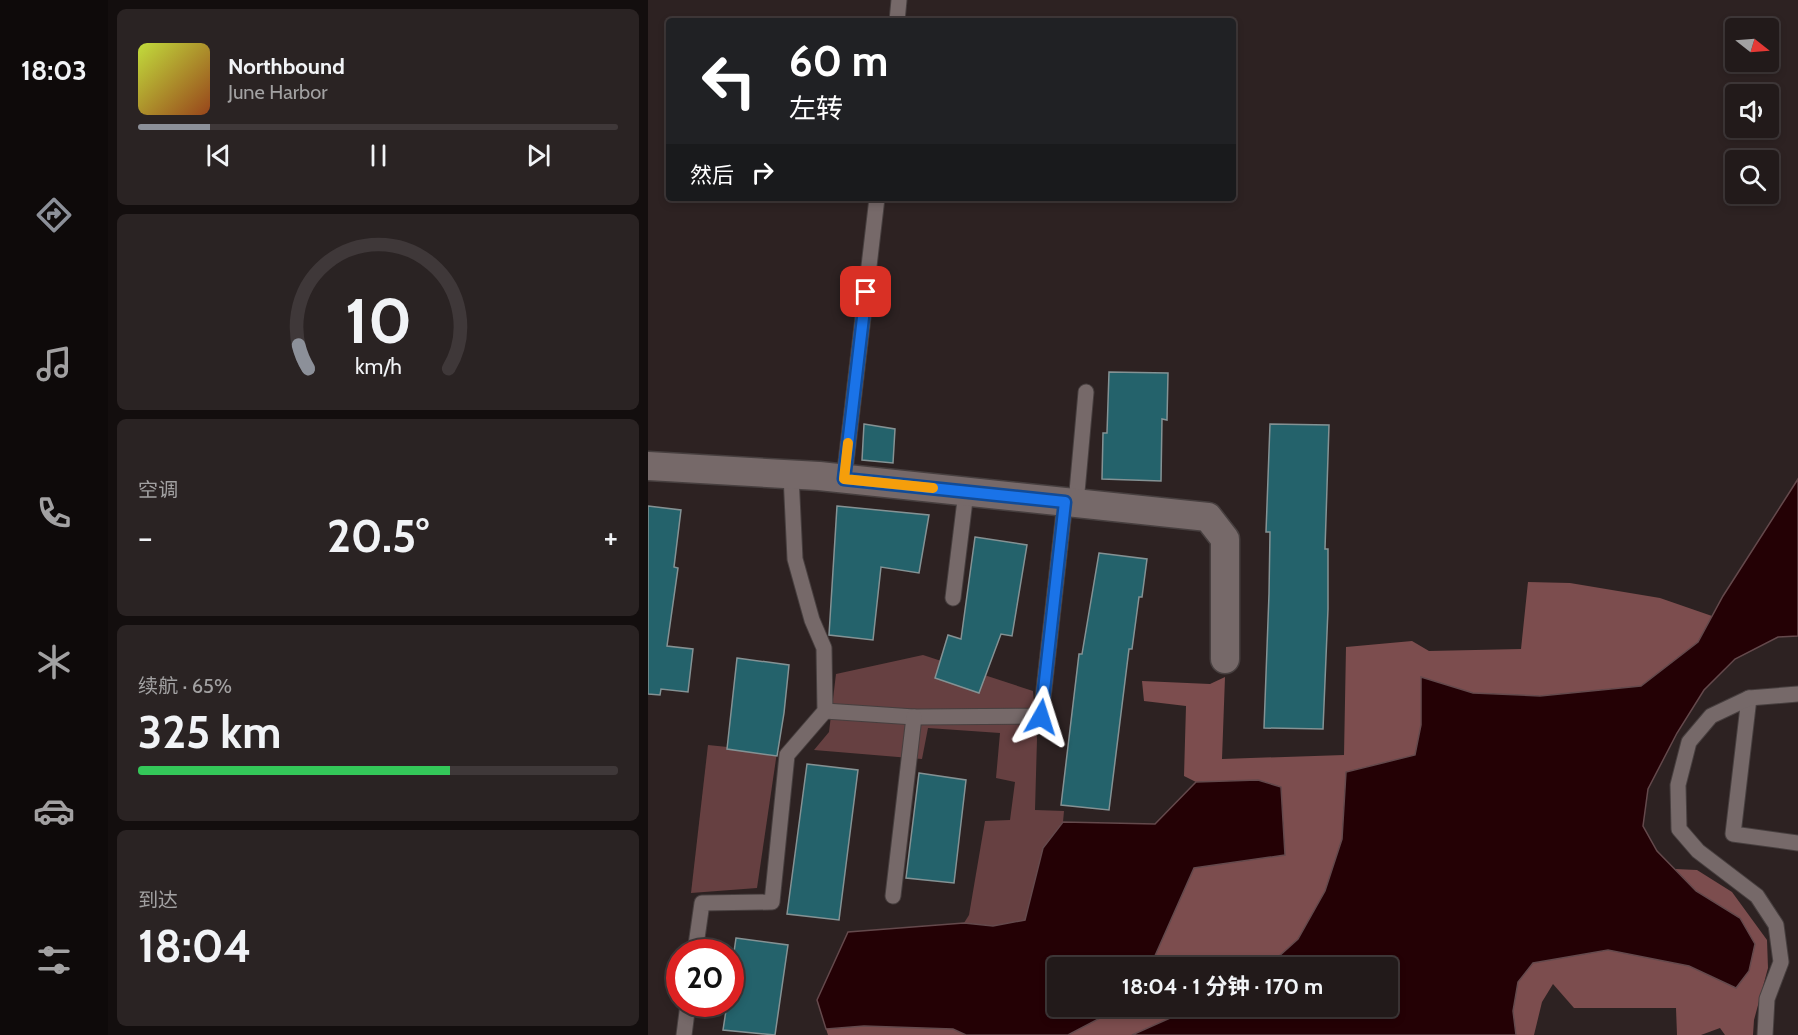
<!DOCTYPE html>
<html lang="zh">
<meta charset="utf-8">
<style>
:root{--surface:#221a1a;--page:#2a2323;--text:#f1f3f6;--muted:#a2a1a2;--line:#3f3839;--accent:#8c9099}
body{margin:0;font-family:Cabin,"Noto Sans SC",sans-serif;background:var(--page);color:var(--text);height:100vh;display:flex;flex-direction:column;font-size:22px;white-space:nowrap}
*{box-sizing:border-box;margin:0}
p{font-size:20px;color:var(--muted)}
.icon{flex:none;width:33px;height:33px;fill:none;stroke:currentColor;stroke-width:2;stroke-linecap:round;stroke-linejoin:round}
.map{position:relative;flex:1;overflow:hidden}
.panel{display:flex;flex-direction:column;gap:9px;padding:9px;background:#130e0e;width:540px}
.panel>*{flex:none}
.guide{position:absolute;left:18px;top:18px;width:570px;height:183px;border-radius:6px;box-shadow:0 3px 9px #0003,0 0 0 2px var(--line);background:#202124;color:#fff;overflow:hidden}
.needle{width:39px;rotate:107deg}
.controls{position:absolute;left:1077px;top:18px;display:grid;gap:12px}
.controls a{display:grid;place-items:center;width:54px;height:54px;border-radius:6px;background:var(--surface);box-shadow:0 3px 9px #0003,0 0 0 2px var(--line);font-size:30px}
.speed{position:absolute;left:18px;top:939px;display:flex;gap:12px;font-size:30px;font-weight:700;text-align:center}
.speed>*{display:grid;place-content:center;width:78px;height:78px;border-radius:50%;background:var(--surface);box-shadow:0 3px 9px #0003,0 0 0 2px var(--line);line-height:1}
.speed .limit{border:9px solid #d22;background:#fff;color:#111}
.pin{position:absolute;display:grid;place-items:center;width:51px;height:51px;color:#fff;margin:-26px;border-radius:12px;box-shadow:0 3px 9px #0006}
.me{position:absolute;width:66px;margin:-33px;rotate:6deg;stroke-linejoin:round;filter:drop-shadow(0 0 4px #0008)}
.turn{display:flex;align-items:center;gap:21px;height:126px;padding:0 24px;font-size:27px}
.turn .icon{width:78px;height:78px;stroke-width:2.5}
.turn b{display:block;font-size:42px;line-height:51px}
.then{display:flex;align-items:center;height:57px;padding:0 24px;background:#0003;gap:12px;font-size:22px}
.big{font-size:45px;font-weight:700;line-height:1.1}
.panel .card{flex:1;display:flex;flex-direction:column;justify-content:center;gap:9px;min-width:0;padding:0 21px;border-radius:9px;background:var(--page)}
.panel .dial{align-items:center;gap:0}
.dial svg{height:156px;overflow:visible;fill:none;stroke:var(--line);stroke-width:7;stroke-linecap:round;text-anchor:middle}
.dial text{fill:var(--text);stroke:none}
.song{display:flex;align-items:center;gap:18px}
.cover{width:72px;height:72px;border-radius:9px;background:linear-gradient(135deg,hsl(70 70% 55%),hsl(20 70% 35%))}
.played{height:6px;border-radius:3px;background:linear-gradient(90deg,var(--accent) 15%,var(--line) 15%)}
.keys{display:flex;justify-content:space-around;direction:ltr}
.heat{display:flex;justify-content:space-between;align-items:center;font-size:33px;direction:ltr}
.charge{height:9px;border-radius:4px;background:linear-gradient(90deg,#34c759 65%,var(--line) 0)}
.trip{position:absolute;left:399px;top:957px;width:351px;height:60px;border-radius:6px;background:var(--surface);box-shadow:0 3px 9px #0003,0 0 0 2px var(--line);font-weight:700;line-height:60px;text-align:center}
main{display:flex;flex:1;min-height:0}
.tab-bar{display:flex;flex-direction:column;width:108px;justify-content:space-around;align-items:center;background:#0e0a0a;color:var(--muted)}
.tab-bar .icon{width:42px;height:42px}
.tab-bar .on{color:var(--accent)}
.tab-bar b{font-size:27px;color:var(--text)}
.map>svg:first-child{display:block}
.green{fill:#664041}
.forest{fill:#7c4d4e}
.water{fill:#240105;stroke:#64494c;stroke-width:1.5}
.building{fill:#24626b;stroke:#849294;stroke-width:1.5}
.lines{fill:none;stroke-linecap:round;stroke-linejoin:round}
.lane-casing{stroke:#473f3f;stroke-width:17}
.street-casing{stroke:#473f3f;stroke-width:31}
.lane{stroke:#766969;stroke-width:15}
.street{stroke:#766969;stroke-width:28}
.route-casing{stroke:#114b97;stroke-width:15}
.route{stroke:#1a73e8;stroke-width:10}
.slow{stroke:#f59e0b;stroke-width:10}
</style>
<main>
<nav class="tab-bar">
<b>18:03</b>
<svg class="icon on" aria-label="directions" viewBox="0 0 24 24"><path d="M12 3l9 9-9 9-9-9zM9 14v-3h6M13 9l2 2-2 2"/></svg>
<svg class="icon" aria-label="music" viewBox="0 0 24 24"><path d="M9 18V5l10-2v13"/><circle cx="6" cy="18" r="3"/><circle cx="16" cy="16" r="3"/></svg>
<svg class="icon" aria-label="phone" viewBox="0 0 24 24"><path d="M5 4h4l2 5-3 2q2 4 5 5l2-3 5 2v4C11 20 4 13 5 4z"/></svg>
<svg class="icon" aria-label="climate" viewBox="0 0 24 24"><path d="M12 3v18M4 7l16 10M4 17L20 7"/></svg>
<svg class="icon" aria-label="car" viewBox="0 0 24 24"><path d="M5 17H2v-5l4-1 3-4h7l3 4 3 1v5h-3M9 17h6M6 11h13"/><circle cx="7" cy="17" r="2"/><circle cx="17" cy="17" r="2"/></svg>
<svg class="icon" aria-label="filters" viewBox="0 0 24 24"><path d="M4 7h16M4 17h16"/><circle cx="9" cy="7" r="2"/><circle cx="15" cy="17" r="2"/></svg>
</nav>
<section class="panel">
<div class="card">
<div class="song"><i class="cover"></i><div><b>Northbound</b><p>June Harbor</p></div></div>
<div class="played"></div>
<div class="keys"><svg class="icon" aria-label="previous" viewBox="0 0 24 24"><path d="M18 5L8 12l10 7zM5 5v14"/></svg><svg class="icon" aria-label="pause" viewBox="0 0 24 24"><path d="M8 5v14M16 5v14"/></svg><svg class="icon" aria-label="next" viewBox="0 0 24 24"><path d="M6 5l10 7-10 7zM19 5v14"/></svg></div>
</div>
<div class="card dial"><svg viewBox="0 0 100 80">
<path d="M14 69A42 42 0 1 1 86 69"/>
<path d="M14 69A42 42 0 0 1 9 57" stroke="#8c9099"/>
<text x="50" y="56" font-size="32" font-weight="700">10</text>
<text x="50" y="72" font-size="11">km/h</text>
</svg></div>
<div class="card"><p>空调</p>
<div class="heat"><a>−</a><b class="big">20.5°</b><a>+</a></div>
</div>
<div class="card"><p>续航 · 65%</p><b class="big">325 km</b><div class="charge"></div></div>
<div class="card"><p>到达</p><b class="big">18:04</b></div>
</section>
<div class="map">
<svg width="1150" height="1035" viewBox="0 0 1150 1035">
<rect width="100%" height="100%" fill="#2d2222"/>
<g class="green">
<path d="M275,655L385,691L389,739L387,810L416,811L415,822L395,848L377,920L345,926L316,923L321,915L337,821L362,820L367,782L348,778L352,733L280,728L274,759L166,750L181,732L188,674Z"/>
<path d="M60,745L129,752L109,888L43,893Z"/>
</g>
<g class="forest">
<path d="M880,582L922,583L1012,598L1064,616L1050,642L993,686L892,696L825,693L773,678V725L767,755L698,772L694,839L677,891L650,939L619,967H502L546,868L637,855L633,787L610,780L548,782L536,776L538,706L496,701L494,681L562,684L577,677L574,759L696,755L698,647L764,641L781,651L873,649Z"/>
<path d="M1027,869L1049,870L1084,892L1119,940L1120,968L1106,1020L1105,1035H1077L1072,1028L1053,1035H1029L1028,1008H926L905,984L894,1002L886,1035H868L865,1011L870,981L885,963L960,950L1041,966L1088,988L1092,918L1048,891Z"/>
<path d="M473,1007H547L484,1035H420Z"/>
<path d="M216,1026L305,1029L318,1035H180L178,1029Z"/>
</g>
<g class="water">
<path d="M1150,479V636L1130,637L1087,659L1056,690L1029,733L1000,789L995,826L1009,851L1048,891L1092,918L1107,944L1101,971L1088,988L1041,966L960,950L885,963L870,982L865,1011L868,1035H484L547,1007L740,1006V968L619,967L650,939L677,891L694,839L698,772L767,755L773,725V677L825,693L892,696L993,686L1050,642L1075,596Z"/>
<path d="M610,780L633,787L637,855L546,868L502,967L410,968V1006L473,1007L420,1035H318L305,1029L216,1026L178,1029L169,1000L200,932L316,923L345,926L377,920L395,848L415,822L507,824L548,782Z"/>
</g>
<g class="building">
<path d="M461,372L520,373L519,420L514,419L513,481L454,479L455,433H459Z"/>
<path d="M216,424L247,429L245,463L214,460Z"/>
<path d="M622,424L681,425L677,549H680V609L675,729L616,728L621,594L622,532H618Z"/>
<path d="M0,506L33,510L26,567L30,568L19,646L45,649L40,692L13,689L12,695L0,694Z"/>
<path d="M189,506L281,515L271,573L233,567L225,640L181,635Z"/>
<path d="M327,537L379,545L364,636L353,634L331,693L287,678L300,635L313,639Z"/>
<path d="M451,553L499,559L494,597H491L484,649H481L461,810L413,805L431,654H434Z"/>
<path d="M89,658L141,665L136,713L129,756L79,749Z"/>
<path d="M159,764L210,770L191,920L139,914Z"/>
<path d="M271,773L318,780L306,883L258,878Z"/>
<path d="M88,938L140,945L127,1035L75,1030L79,1004H82V980Z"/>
</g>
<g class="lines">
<g class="lane-casing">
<g id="lane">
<path d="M249,21L251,0"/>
<path d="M196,479L229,198"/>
<path d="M428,503L438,392"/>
<path d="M305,598L318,492"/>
<path d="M1101,698L1085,834L1150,843"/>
<path d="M177,711L266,717L393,716L417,502"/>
<path d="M245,896L266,717"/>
<path d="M47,952L54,903L124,902L139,755L177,711L176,648L164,620L147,559L143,475"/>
<path d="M36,1035L40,1004"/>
<path d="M1117,1035L1119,999L1133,962L1128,925L1109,896L1050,851L1031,829L1030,785L1041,742L1063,716L1101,698L1150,694"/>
</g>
</g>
<g class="street-casing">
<path id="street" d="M0,466L171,476L560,517L577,539V659"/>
</g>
<use href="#lane" class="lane"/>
<use href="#street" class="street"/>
</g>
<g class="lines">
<g class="route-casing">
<path id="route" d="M218,292L196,479L417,502L393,717"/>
</g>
<use href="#route" class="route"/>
<path class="slow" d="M200,443L196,479L285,488"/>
</g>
</svg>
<div class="controls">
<a><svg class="needle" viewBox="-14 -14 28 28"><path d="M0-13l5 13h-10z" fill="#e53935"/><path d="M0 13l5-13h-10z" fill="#a2a1a2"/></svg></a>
<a><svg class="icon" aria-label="sound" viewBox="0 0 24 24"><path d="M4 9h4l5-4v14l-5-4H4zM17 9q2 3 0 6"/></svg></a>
<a><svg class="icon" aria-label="search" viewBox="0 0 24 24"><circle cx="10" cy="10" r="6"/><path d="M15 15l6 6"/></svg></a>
</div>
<div class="speed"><div class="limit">20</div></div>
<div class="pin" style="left:218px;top:292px;background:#d93025"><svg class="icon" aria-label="arrive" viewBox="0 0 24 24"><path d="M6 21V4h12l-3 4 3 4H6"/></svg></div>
<svg class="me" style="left:393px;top:717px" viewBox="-20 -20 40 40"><path d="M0-17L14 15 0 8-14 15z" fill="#1a73e8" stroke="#fff" stroke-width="4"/></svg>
<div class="trip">18:04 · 1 分钟 · 170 m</div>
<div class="guide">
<div class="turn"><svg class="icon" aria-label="left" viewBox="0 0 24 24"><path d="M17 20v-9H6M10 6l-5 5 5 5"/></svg><div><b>60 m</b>左转</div></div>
<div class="then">然后<svg class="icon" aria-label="right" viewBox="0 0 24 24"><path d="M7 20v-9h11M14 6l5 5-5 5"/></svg></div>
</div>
</div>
</main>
